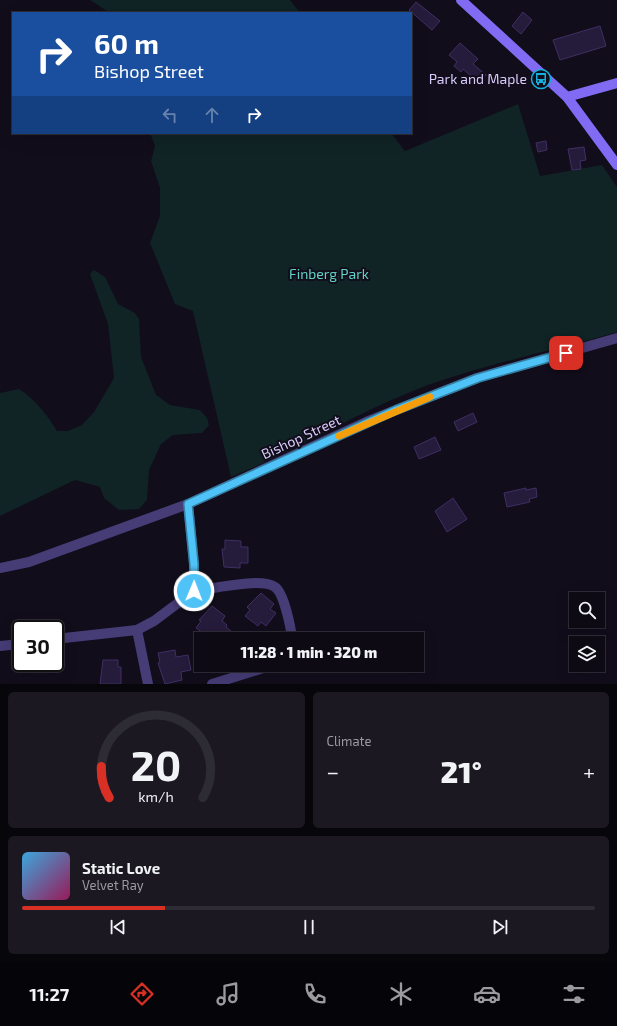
<!DOCTYPE html>
<meta charset="utf-8">
<style>
:root{--surface:#0d0a14;--page:#1b1822;--text:#f1f3f6;--muted:#9a9aa0;--line:#2d2b34;--accent:#d93025}
body{margin:0;font-family:"Exo 2",sans-serif;background:var(--page);color:var(--text);height:100vh;display:flex;flex-direction:column;font-size:15px;white-space:nowrap}
*{box-sizing:border-box;margin:0}
p{font-size:13px;color:var(--muted)}
.icon{flex:none;width:22px;height:22px;fill:none;stroke:currentColor;stroke-width:2;stroke-linecap:round;stroke-linejoin:round}
.map{position:relative;height:684px;overflow:hidden}
.drawer{display:flex;flex-direction:column;gap:8px;padding:8px;background:#07060b;flex:1}
.drawer>*{flex:none}
.guide{position:absolute;left:12px;top:12px;width:400px;height:122px;border-radius:0px;box-shadow:0 4px 16px #0002,0 0 0 1px var(--line);background:#1a4fa0;color:#fff;overflow:hidden}
.buttons{position:absolute;left:569px;top:592px;display:grid;gap:8px}
.buttons a{display:grid;place-items:center;width:36px;height:36px;border-radius:0px;background:var(--surface);box-shadow:0 4px 16px #0002,0 0 0 1px var(--line);font-size:20px}
.speed{position:absolute;left:12px;top:620px;display:flex;gap:8px;font-size:20px;font-weight:700;text-align:center}
.speed>*{display:grid;place-content:center;width:52px;height:52px;border-radius:50%;background:var(--surface);box-shadow:0 4px 16px #0002,0 0 0 1px var(--line);line-height:1}
.speed .limit{border:2px solid #111;border-radius:6px;background:#fff;color:#111}
.pin{position:absolute;display:grid;place-items:center;width:34px;height:34px;color:#fff;margin:-17px;border-radius:8px;box-shadow:0 2px 6px #0006}
.me{position:absolute;width:44px;margin:-22px;rotate:1deg;stroke-linejoin:round;filter:drop-shadow(0 0 3px #0008)}
.turn{display:flex;align-items:center;gap:14px;height:84px;padding:0 16px;font-size:18px}
.turn .icon{width:52px;height:52px;stroke-width:2.5}
.turn b{display:block;font-size:28px;line-height:34px}
.lanes{display:flex;align-items:center;height:38px;padding:0 16px;background:#0003;justify-content:center;gap:20px;direction:ltr}
.lanes .off{opacity:.35}
.big{font-size:30px;font-weight:800;line-height:1.1}
.drawer .widget{flex:1;display:flex;flex-direction:column;justify-content:center;gap:6px;min-width:0;padding:0 14px;border-radius:6px;background:var(--page)}
.drawer .dial{align-items:center;gap:0}
.dial svg{height:104px;overflow:visible;fill:none;stroke:var(--line);stroke-width:7;stroke-linecap:round;text-anchor:middle}
.dial text{fill:var(--text);stroke:none}
.song{display:flex;align-items:center;gap:12px}
.cover{width:48px;height:48px;border-radius:6px;background:linear-gradient(135deg,hsl(200 70% 55%),hsl(330 70% 35%))}
.played{height:4px;border-radius:2px;background:linear-gradient(90deg,var(--accent) 25%,var(--line) 25%)}
.keys{display:flex;justify-content:space-around;direction:ltr}
.heat{display:flex;justify-content:space-between;align-items:center;font-size:22px;direction:ltr}
.drawer .tiles{flex:1;display:grid;gap:8px;grid-template-columns:1fr 1fr}
.widget:last-child{grid-column:span 2}
.trip{position:absolute;left:194px;top:632px;width:230px;height:40px;border-radius:0px;background:var(--surface);box-shadow:0 4px 16px #0002,0 0 0 1px var(--line);font-weight:800;line-height:40px;text-align:center}
.dock{display:flex;height:64px;justify-content:space-around;align-items:center;background:#050408;color:var(--muted)}
.dock .icon{width:28px;height:28px}
.dock .current{color:var(--accent)}
.dock b{font-size:18px;color:var(--text)}
.map>svg:first-child{display:block}
.green{fill:#102325}
.building{fill:#251b3a;stroke:#402f64}
.lines{fill:none;stroke-linecap:round;stroke-linejoin:round}
.minor{stroke:#463c76;stroke-width:10}
.tertiary{stroke:#463c76;stroke-width:10}
.secondary{stroke:#806bf2;stroke-width:10}
.route-casing{stroke:#337fa1;stroke-width:10}
.route{stroke:#4fc3f7;stroke-width:7}
.slow{stroke:#f59e0b;stroke-width:7}
.labels{text-anchor:middle;stroke-width:4;stroke-linejoin:round;paint-order:stroke}
.poi-label{font-size:14px;fill:#d7ccfa;stroke:#110d1b;text-anchor:end}
.park-label{font-size:14px;fill:#60d2c5;stroke:#110d1b}
.street-label{font-size:14px;fill:#d7ccfa;stroke:#110d1b}
</style>
<div class="map">
<svg width="617" height="684" viewBox="0 0 617 684">
<rect width="100%" height="100%" fill="#110d1b"/>
<g class="green">
<path d="M90,0H290L300,13H110Z"/>
<path d="M518,104L540,176L602,165L617,187V332C549,352 479,365 413,391C350,416 293,452 231,477L193,311L175,304L150,243L160,216V188L151,161L155,146L150,133H391L405,151Z"/>
<path d="M94,270L105,277L118,304L135,313L139,319L141,357L156,395L170,405L200,410L207,418L209,425L202,433L173,435L161,444L149,470L147,500L139,509L119,510L104,498L100,487L75,480L0,516V393L19,389C35,399 47,415 57,431H68L82,425L94,412L114,378L108,324L90,274Z"/>
</g>
<g class="building">
<path d="M416,2L440,21L432,30L409,10Z"/>
<path d="M523,12L532,20L521,34L512,26Z"/>
<path d="M600,26L606,46L560,60L553,40Z"/>
<path d="M460,43L478,59L473,64L486,75L479,83L463,69L461,72L454,66L457,62L449,55Z"/>
<path d="M546,141L547,150L538,152L536,143Z"/>
<path d="M584,147L586,160L580,161L581,169L572,170L568,149Z"/>
<path d="M473,413L477,422L458,431L454,422Z"/>
<path d="M435,437L441,450L419,459L414,447Z"/>
<path d="M526,488V490L536,488L537,497L529,499L530,502L507,507L504,493Z"/>
<path d="M453,498L467,519L447,532L435,511Z"/>
<path d="M225,540L241,541V547H248V563H240V568L224,567L222,549H225Z"/>
<path d="M261,593L274,604L270,609L276,613L266,626L261,622L258,626L245,616L250,610L247,607Z"/>
<path d="M212,606L225,616L222,621L227,625L226,627L241,639H220L212,634L209,637L196,628L201,621L199,620Z"/>
<path d="M175,650L176,657L188,655L191,670L181,672L182,680L165,684L158,663L160,662L158,653Z"/>
<path d="M103,660H118V667H121V684H100Z"/>
</g>
<g class="lines">
<g class="minor">
<path d="M194,591C212,589 261,577 275,587C284,593 291,628 292,639"/>
<path d="M137,630L148,684"/>
<path d="M55,639L137,630L154,621L194,591V564L188,504"/>
<path d="M0,646L21,644"/>
<path d="M212,684L273,665"/>
</g>
<path class="tertiary" d="M0,568L29,562L188,504L366,422L477,378L617,338"/>
<g class="secondary">
<path d="M461,0L567,97L617,165"/>
<path d="M567,97L617,83"/>
</g>
</g>
<g class="lines">
<g class="route-casing">
<path id="route" d="M194,591V564L188,504L396,410L478,378L566,353"/>
</g>
<use href="#route" class="route"/>
<path class="slow" d="M339,436L430,397"/>
</g>
<defs>
<g id="bus-ring" transform="scale(1)"><circle r="9.5" fill="#110d1b" stroke="#14b0de" stroke-width="1.5"/><path d="M-5-6H5V4H4V6H2V4H-2V6H-4V4H-5ZM-3.5-4V0h7V-4ZM-3.5 1.2v1.5H-2V1.2ZM2 1.2v1.5H3.5V1.2Z" fill="#14b0de"/></g>
</defs>
<g fill-rule="evenodd">
<use href="#bus-ring" x="541" y="79"/>
</g>
<g class="labels">
<g class="poi-label">
<text x="527" y="84">Park and Maple</text>
</g>
<g class="park-label">
<text x="329" y="279">Finberg Park</text>
</g>
<g class="street-label">
<text transform="translate(301 437) rotate(-25)" y="5">Bishop Street</text>
</g>
</g>
</svg>
<div class="buttons">
<a><svg class="icon" aria-label="search" viewBox="0 0 24 24"><circle cx="10" cy="10" r="6"/><path d="M15 15l6 6"/></svg></a>
<a><svg class="icon" aria-label="layers" viewBox="0 0 24 24"><path d="M12 4l9 5-9 5-9-5zM3 14l9 5 9-5"/></svg></a>
</div>
<div class="speed"><div class="limit">30</div></div>
<div class="pin" style="left:566px;top:353px;background:#d93025"><svg class="icon" aria-label="arrive" viewBox="0 0 24 24"><path d="M6 21V4h12l-3 4 3 4H6"/></svg></div>
<svg class="me" style="left:194px;top:591px" viewBox="-20 -20 40 40"><circle r="17" fill="#4fc3f7" stroke="#fff" stroke-width="3"/><path d="M0-11L8 9 0 5-8 9z" fill="#fff"/></svg>
<div class="trip">11:28 · 1 min · 320 m</div>
<div class="guide">
<div class="turn"><svg class="icon" aria-label="right" viewBox="0 0 24 24"><path d="M7 20v-9h11M14 6l5 5-5 5"/></svg><div><b>60 m</b>Bishop Street</div></div>
<div class="lanes"><svg class="icon off" aria-label="left" viewBox="0 0 24 24"><path d="M17 20v-9H6M10 6l-5 5 5 5"/></svg><svg class="icon off" aria-label="ahead" viewBox="0 0 24 24"><path d="M12 20V5M6 11l6-6 6 6"/></svg><svg class="icon" aria-label="right" viewBox="0 0 24 24"><path d="M7 20v-9h11M14 6l5 5-5 5"/></svg></div>
</div>
</div>
<section class="drawer">
<div class="tiles">
<div class="widget dial"><svg viewBox="0 0 100 80">
<path d="M14 69A42 42 0 1 1 86 69"/>
<path d="M14 69A42 42 0 0 1 8 45" stroke="#d93025"/>
<text x="50" y="56" font-size="32" font-weight="700">20</text>
<text x="50" y="72" font-size="11">km/h</text>
</svg></div>
<div class="widget"><p>Climate</p>
<div class="heat"><a>−</a><b class="big">21°</b><a>+</a></div>
</div>
<div class="widget">
<div class="song"><i class="cover"></i><div><b>Static Love</b><p>Velvet Ray</p></div></div>
<div class="played"></div>
<div class="keys"><svg class="icon" aria-label="previous" viewBox="0 0 24 24"><path d="M18 5L8 12l10 7zM5 5v14"/></svg><svg class="icon" aria-label="pause" viewBox="0 0 24 24"><path d="M8 5v14M16 5v14"/></svg><svg class="icon" aria-label="next" viewBox="0 0 24 24"><path d="M6 5l10 7-10 7zM19 5v14"/></svg></div>
</div>
</div>
</section>
<nav class="dock">
<b>11:27</b>
<svg class="icon current" aria-label="directions" viewBox="0 0 24 24"><path d="M12 3l9 9-9 9-9-9zM9 14v-3h6M13 9l2 2-2 2"/></svg>
<svg class="icon" aria-label="music" viewBox="0 0 24 24"><path d="M9 18V5l10-2v13"/><circle cx="6" cy="18" r="3"/><circle cx="16" cy="16" r="3"/></svg>
<svg class="icon" aria-label="phone" viewBox="0 0 24 24"><path d="M5 4h4l2 5-3 2q2 4 5 5l2-3 5 2v4C11 20 4 13 5 4z"/></svg>
<svg class="icon" aria-label="climate" viewBox="0 0 24 24"><path d="M12 3v18M4 7l16 10M4 17L20 7"/></svg>
<svg class="icon" aria-label="car" viewBox="0 0 24 24"><path d="M5 17H2v-5l4-1 3-4h7l3 4 3 1v5h-3M9 17h6M6 11h13"/><circle cx="7" cy="17" r="2"/><circle cx="17" cy="17" r="2"/></svg>
<svg class="icon" aria-label="filters" viewBox="0 0 24 24"><path d="M4 7h16M4 17h16"/><circle cx="9" cy="7" r="2"/><circle cx="15" cy="17" r="2"/></svg>
</nav>
